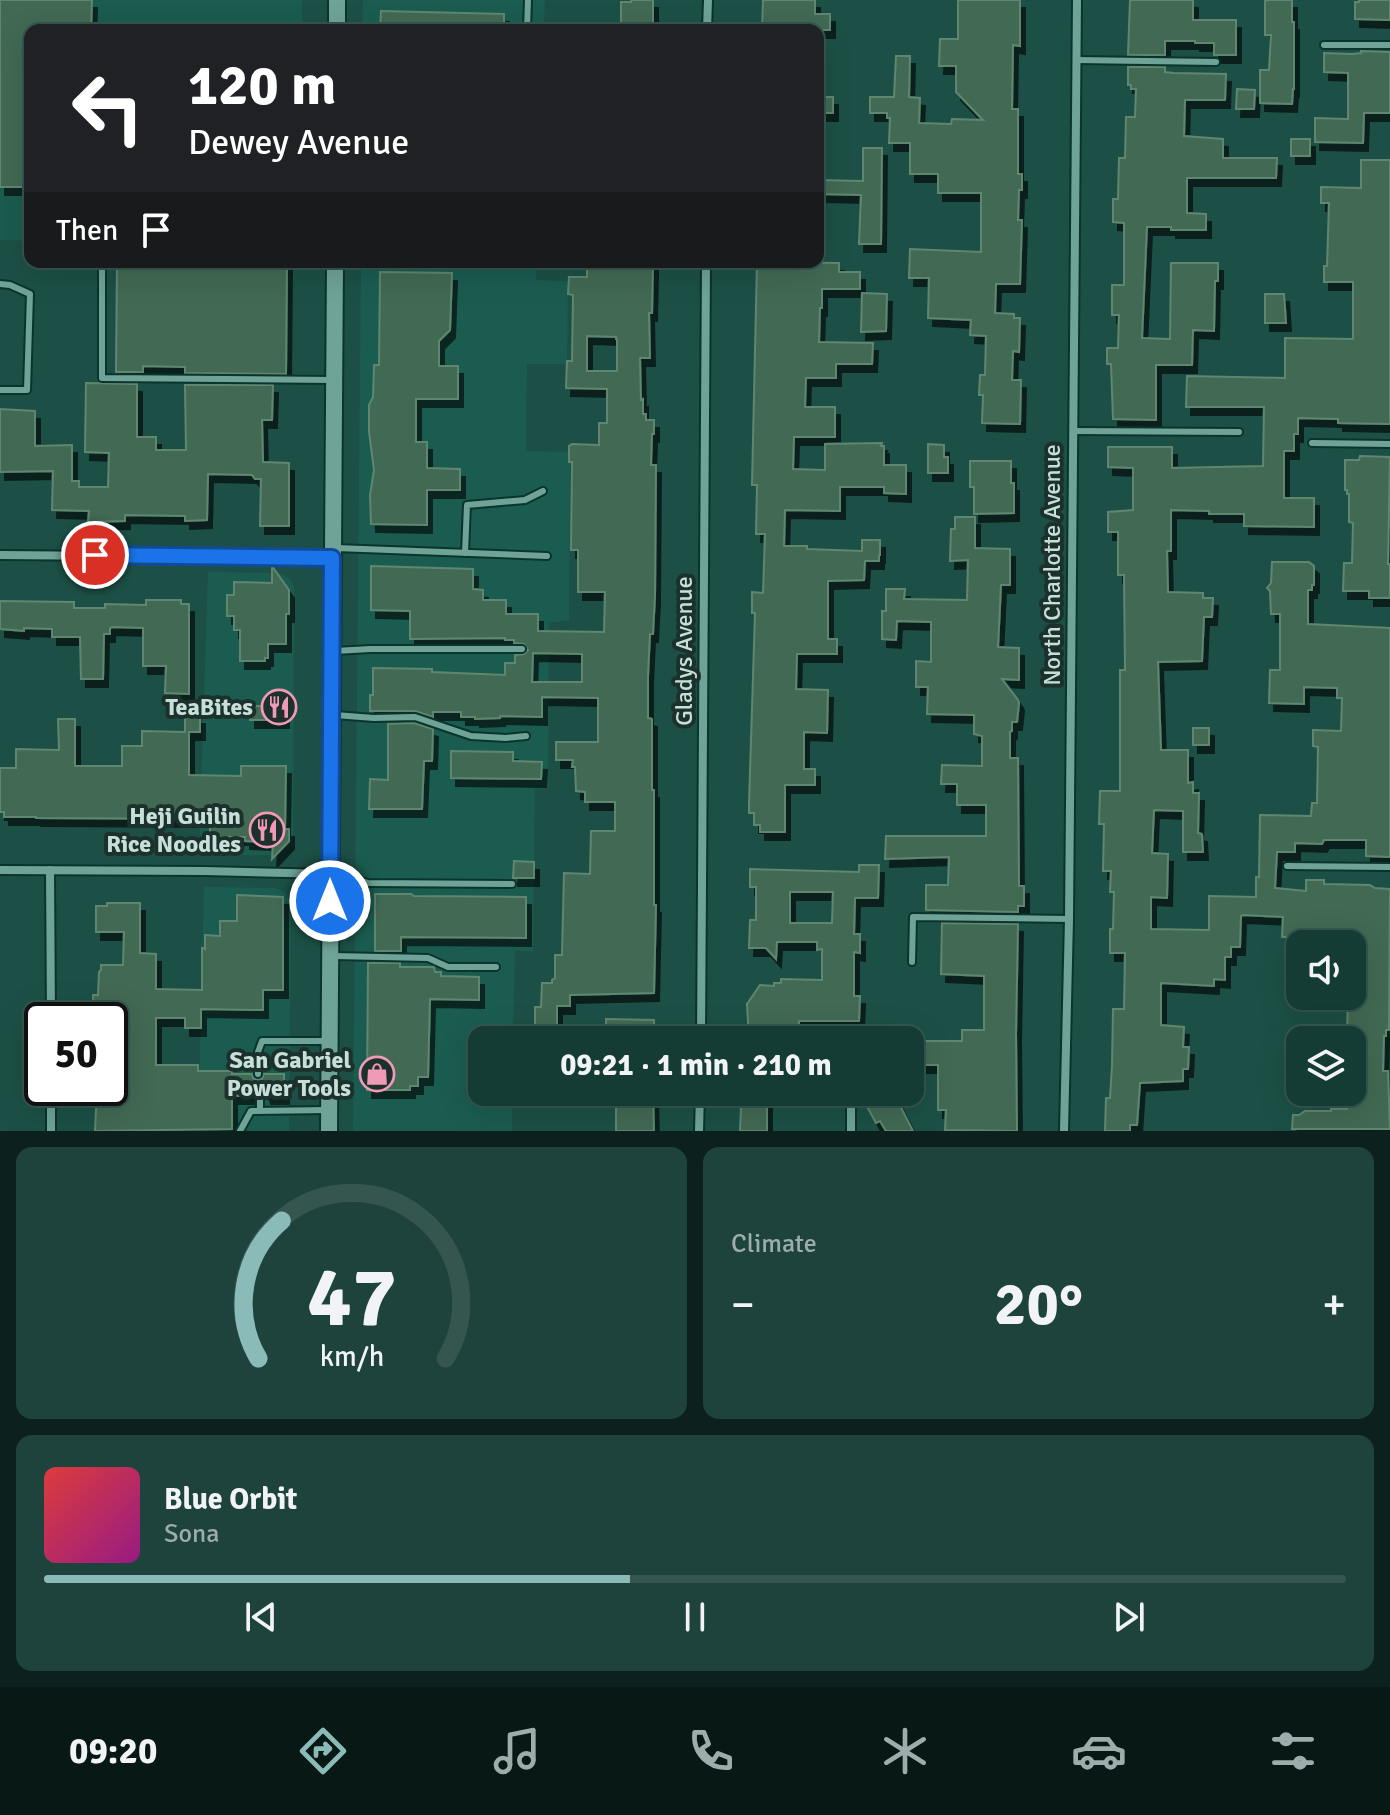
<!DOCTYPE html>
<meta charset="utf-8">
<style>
:root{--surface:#153c34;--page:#1e433c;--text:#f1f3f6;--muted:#9dadac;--line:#34564f;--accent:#8bbbb9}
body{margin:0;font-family:Signika,sans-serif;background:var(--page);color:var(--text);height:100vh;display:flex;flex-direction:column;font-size:30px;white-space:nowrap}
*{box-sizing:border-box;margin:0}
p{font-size:26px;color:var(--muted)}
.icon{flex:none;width:44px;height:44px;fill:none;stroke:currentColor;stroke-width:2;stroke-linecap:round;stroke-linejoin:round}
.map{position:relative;height:1131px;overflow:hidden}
.details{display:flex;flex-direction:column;gap:16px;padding:16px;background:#0c211d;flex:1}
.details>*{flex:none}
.banner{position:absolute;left:24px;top:24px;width:800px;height:244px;border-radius:16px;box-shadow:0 8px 32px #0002,0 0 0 2px var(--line);background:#202124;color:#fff;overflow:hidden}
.buttons{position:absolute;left:1286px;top:930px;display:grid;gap:16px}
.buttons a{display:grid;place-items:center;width:80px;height:80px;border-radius:16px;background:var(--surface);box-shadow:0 8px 32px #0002,0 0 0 2px var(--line);font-size:40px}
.speed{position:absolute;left:24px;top:1002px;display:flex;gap:16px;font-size:40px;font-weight:700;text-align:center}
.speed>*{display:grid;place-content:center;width:104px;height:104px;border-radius:50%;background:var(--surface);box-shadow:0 8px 32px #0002,0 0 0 2px var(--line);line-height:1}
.speed .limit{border:4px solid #111;border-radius:12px;background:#fff;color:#111}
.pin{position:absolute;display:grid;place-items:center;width:68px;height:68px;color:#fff;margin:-34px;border:4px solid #fff;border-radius:50%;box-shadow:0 2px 8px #0007}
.me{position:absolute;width:88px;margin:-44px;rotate:0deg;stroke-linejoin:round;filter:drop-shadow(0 0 6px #0008)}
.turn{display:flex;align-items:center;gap:28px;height:168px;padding:0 32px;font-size:36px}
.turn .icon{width:104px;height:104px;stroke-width:2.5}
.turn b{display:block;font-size:56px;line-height:68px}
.then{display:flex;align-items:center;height:76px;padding:0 32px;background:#0003;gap:16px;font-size:30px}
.big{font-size:60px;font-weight:700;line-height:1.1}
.details .tile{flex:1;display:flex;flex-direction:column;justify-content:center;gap:12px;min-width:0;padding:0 28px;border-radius:16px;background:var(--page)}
.details .dial{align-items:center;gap:0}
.dial svg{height:208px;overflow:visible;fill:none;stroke:var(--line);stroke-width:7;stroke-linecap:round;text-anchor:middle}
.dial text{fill:var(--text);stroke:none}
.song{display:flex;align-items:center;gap:24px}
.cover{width:96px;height:96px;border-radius:12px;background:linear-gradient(135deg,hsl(0 70% 55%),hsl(310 70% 35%))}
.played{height:8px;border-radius:4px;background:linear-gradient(90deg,var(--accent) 45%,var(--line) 45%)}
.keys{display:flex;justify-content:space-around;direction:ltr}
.heat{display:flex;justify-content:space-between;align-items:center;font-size:44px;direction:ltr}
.details .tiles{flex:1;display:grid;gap:16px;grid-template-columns:1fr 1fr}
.tile:last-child{grid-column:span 2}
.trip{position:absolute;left:468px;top:1026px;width:456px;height:80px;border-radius:16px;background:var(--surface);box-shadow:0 8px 32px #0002,0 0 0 2px var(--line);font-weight:700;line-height:80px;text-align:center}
.menu{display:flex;height:128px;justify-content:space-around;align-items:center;background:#081815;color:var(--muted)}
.menu .icon{width:56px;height:56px}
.menu .current{color:var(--accent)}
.menu b{font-size:36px;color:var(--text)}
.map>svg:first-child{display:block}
.built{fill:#1b5c50}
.building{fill:#426953;stroke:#5f876f;stroke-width:2;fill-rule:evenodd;filter:url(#shadow)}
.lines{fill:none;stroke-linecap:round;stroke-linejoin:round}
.service-casing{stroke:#0b342c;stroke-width:10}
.minor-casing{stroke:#0b342c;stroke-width:12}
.secondary-casing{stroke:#0b342c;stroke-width:20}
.service{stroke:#6fa397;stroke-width:6}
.minor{stroke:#6fa397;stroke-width:8}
.secondary{stroke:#6fa397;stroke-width:16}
.route-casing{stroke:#114b97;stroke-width:20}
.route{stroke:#1a73e8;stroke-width:14}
.labels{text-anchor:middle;stroke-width:8;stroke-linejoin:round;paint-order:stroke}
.street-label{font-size:24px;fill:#c6e0d9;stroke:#1c312c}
.poi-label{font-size:24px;font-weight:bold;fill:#c6e0d9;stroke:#1c312c;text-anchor:end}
</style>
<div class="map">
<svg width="1390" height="1131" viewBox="0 0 1390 1131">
<defs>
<filter id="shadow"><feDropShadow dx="5" dy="8" stdDeviation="0" flood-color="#0009"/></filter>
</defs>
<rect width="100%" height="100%" fill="#1c5046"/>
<g class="built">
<path d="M0,0H302V30H30V241L0,240Z"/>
<path d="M363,0H545L544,22H555V30H362Z"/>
<path d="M361,262H536V280L568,281L567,364H527L526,451L570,452L569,620L549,623L548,788L535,789L533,951H515L513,1040H482V1092H512V1131H353Z"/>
<path d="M208,572L278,573L289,578L294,587L293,838L290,845L284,851L276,855H199Z"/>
<path d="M204,887L275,888L285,892L291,902L289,1131H198Z"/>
</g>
<g class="building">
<path d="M0,0H92L91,30H30V187H0Z"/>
<path d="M631,0H653V30H621V2H631Z"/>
<path d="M763,0H815V14H830V30H762Z"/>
<path d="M958,0H1020V46L1013,45L1012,109H1018V174H1022V190H1019L1018,220H1022L1020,284H996L995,313L1014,314V318H1020L1019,352L1013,351L1012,380H1021L1020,424L982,423L983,395H979L980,375H985L986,336L970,335L971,320L928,318L929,278H909L910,249L981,252V193H938V174H910V143H889L890,118H887V113H870V97H894L896,56H910L909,97L920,98L919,123L951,124L952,119L983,120L956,92V66H939L940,39H958Z"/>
<path d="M1130,0H1193V20H1236V55H1214V43H1195V41H1165V55H1128Z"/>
<path d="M1269,0H1292V22H1294V89H1293L1292,104L1260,103V70H1269L1271,35H1265V1Z"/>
<path d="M1359,0H1390V20L1355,19V2H1359Z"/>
<path d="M381,11L504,14V30H380Z"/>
<path d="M1361,51L1390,52V113H1364L1363,143L1315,142V118L1348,119V73L1324,72V53L1352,54L1361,53Z"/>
<path d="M1128,67H1165V72L1174,73L1226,74L1225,100H1185L1184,136L1223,139V158H1277L1276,178H1187V213L1206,214V230H1171V227H1147L1142,338L1170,339L1171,263H1218V281H1215L1214,331L1193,330L1192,365H1156V420L1113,419L1111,364H1107V348H1118L1119,315H1112V285H1124V223L1113,222V199H1118L1119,158H1125L1126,117H1135L1136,89H1131V85H1128Z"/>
<path d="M1237,89L1255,90L1254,109H1236Z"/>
<rect x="818" y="97" width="15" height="16"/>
<rect x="1291" y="139" width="19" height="17"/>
<path d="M863,148H882L881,244H859L861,195L818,194V180L863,181Z"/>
<path d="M1361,160H1390V424L1338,423V419L1298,418V434H1294V451H1284V498H1314V527L1244,526V514H1209V511L1171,510V551H1167L1168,592L1203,593V598H1213L1212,617H1204L1202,661L1158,662L1161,750H1188V783L1193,782V793H1199L1198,833L1202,834L1203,852H1183V811L1154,810L1152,853L1168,854L1167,898L1151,897V929L1209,930V896L1256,897V877H1259L1260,815L1311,816L1312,803H1317L1318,747L1313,746V730L1341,731L1342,698H1337V688L1304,687V704L1269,703L1270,670H1280V614H1271L1270,591L1267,588L1271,583L1272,562H1309L1314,566V585H1312V590H1308V624L1390,628V857L1366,856V840H1324L1322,844L1295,843V852H1277L1275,888L1306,891V880H1324V884L1370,885L1375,888L1390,889L1389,1030H1386V1036H1384L1383,1071H1388L1390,1129H1292L1293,1115H1299L1305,1111H1331V1109H1347L1348,1102H1353L1354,1036H1347L1348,996H1352V944H1339L1340,942L1290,940V937H1282L1283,917L1243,915L1241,916L1240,947H1231V957H1225V980L1214,979V986L1161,983V1025L1184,1027L1183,1047H1189L1188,1069H1183V1081L1140,1083L1137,1125H1130V1131H1105L1106,1098H1110L1112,1066L1113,1009H1124L1125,953H1110V929H1113L1114,892H1110L1111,871H1103L1104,824H1099L1100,791H1120V670H1125L1124,575H1118V532H1108V512L1133,510V468L1108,467V447H1172V468L1263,466L1264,407H1186L1187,376L1285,378V338L1353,339V282H1324V266H1327L1329,203H1321V187L1361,188Z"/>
<path d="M117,262H287L286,374L185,373V367L143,366V372H116Z"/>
<path d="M587,262H653V264L652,313H649L650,358H640L641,400L643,399V414H646V420H654V434H652L651,465H656L655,596L653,634H650L648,676V718L652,719V790H654V905H656L654,993L570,995V1006H557V1040H535V1007H541L542,983H552V980L555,978V955H562L564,873L590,874L591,831H615V802H585V792L576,791L575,767H572L573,760H556V742H598V698L542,697V717L500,716V718L475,719V717H461V712H433V717L415,711H370V695H373V668L432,669V672L505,675V663H515V655L524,654L528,650L524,644L514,643V640H505V638L410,639V611L371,610V566L473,569V589L483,590V600H506V614H538V631L604,632L605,592H578V550H571L572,462H569V446L572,444L599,445V423H607V389L566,388L567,361H572L573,295L568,294L569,277H587ZM587,336L616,337V339H617V371H587ZM533,653L582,654V682H532Z"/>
<path d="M757,262L839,263V272H860V289H822V308H820L819,342L873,343L872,364H836V378H806L805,407H835V437H794L793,469L825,470V444L882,443L881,446H884V465H906V494L884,493V487H840V511L785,510L784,546H807V549L862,551V540H880V555H879V561H865L864,580L828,581V639H837V654H797L796,689L828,690L827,733L804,732V769H815V785H785V832H760V825H754V813H749V804L755,613H752V592L763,593L765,534H756L757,485H752Z"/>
<path d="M380,272L452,273L450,330L439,341V366H458V399H416V442H427V468L460,469V490H427V525L371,524L370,495L374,470L369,432V405L373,397L374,365H379Z"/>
<path d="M862,293L887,294L886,331L861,332Z"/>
<path d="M1265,294H1284L1286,323H1265Z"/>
<path d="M86,383L137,384V437H156V450H186L185,385H273L272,420H262L263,462L289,463V526H260L261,479H255L252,475L208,474L207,520L185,521V516L125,515V521L88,522L89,511L52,510L53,471L0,472V409L35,411V446L72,445V481H79V487H108L109,453L85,452Z"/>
<path d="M928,444L944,445V457H948V473H928Z"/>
<path d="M1360,456L1390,457L1388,564H1390V598H1369V591H1343L1344,563H1352L1353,523L1349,522V494H1347V490H1345V460H1359Z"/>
<path d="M970,461H1011V483H1014V513L974,514V487H970Z"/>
<path d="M955,517H975V548L1010,549V585H1001L998,647L1019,648V680L1002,679L1018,700L1019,703L1017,722H1012V731L1010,732V758H1018L1019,886H1024V906H1018V912L926,910V885H948L949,857L885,859L886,836H986V805H957V784H941L942,765L982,766V736L974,734V715L927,714L928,687H916V661L931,662V622L897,621L896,640L882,639V611H886V589H905L904,599L967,600L968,560L950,561L951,529H955Z"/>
<path d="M272,566L289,590V614H286V644H268V658H265V661H240V630H234V616H227V595H234V582L272,583Z"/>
<path d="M146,600H181V604H189V694L165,693L166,666H143V628L112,627L110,628V634H104L103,679H81L80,637H52V629L24,628V631L0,629V601L74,602V608H105V604L146,605Z"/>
<path d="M269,694H284V720H250V706H268Z"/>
<path d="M185,716H200V732H189V775L241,776V766H286L285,829H289V841L272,859L273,844H267V842L245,841V837H210V819L36,818V817H4V812H0V768H16V749L59,750L58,719H75V766H122V746H142V731L185,732Z"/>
<path d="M414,723L433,729L432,761H424L422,809H369L370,779L388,780V724Z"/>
<rect x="1193" y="728" width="16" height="17"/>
<path d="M451,751L513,752V761L542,762L541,779L451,778Z"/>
<path d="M514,861L534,862V878H513Z"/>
<path d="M859,865H879L878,898H855L854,934H860V953L854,952V996H860L859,1021H799V1040H749L747,1004L760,985L774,986V983H781V979L822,980V949L817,950V942H777L776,959L766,948H749L750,920H756V887H750V869L859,872ZM790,892H833L832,923H790Z"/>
<path d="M375,894H411L414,896L526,897V938L401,937V951H375Z"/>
<path d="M237,895L283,897V990H263V1010L201,1009V1028H185V1018H156V1065H198V1071H232V1074H252L253,1078L257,1080L262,1079L264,1074H284V1096H266L265,1092L261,1090L256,1091L254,1096H232V1129L95,1131L97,1088H110V1020H94L93,995H98L99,972L101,970V965H123L124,932H96V906H107V903H140V953L156,954V989L202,990V948L205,949V935L220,936V921H237Z"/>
<path d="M942,923L1018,924L1016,1034L1017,1131L945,1130L946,1110H938V1065H919L920,1041H962V1030H984V976L941,974Z"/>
<path d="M368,963H400V967H434L435,972H441V976L479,977V1000L430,999L428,1077H418V1086H410V1090H367Z"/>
<path d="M606,1019L654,1020V1040H606Z"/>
<path d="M616,1092H653L654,1131H616Z"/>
<path d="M751,1092H767V1131H740L741,1107H751Z"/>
<path d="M859,1092H893L913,1131H886L880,1121L876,1123Z"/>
</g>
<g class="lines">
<g class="service-casing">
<g id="service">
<path d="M527,30L528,0"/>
<path d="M1324,45H1390"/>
<path d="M1076,60L1216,62"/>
<path d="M102,262V378L334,380"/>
<path d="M0,284L10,285L30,294L27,390H0"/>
<path d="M1073,431L1239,432"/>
<path d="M1312,443L1390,444"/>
<path d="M336,548L547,556"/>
<path d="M465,553L467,505L525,500L543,491"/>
<path d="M335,651L370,649H522"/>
<path d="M335,715L374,718L415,717L471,736L506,738L526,736"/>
<path d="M1287,866L1390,867"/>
<path d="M334,875L368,883L512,884"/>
<path d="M334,956L428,958L448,967H496"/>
<path d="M912,962L913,917L1069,919"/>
<path d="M258,1074V1052L262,1041H329"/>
<path d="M260,1096V1111"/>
<path d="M240,1131L251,1111L329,1110"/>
</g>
</g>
<g class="minor-casing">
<g id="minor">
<path d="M707,30L708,0"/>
<path d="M0,555L332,558"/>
<path d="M0,870L205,871L331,874"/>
<path d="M50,870L51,1020"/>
<path d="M701,1040L706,262"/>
<path d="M51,1088V1131"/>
<path d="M699,1131L700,1092"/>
<path d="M851,1131V1109"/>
<path d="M1064,1131L1069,919L1077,0"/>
</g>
</g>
<g class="secondary-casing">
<g id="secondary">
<path d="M337,30V0"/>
<path d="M329,1131L335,262"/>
</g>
</g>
<use href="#service" class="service"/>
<use href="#minor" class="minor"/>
<use href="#secondary" class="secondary"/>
</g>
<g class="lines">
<g class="route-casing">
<path id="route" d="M95,555L332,558L330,901"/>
</g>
<use href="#route" class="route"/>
</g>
<defs>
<g id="restaurant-ring" transform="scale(1.8)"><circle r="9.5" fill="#1c312c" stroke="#f09ab7" stroke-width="1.5"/><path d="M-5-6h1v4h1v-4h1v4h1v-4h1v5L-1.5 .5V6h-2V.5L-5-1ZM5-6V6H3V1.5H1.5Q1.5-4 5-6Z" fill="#f09ab7"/></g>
<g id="shop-ring" transform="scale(1.8)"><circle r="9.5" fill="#1c312c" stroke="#f09ab7" stroke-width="1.5"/><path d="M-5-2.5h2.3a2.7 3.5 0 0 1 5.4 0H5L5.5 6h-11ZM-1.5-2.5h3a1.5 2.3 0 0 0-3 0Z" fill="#f09ab7"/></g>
</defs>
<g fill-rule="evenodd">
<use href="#restaurant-ring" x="279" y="707"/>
<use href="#restaurant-ring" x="267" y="830"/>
<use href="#shop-ring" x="377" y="1074"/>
</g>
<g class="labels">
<g class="street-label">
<text transform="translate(1052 565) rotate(-90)" y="8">North Charlotte Avenue</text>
<text transform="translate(684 651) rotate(-90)" y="8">Gladys Avenue</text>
</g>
<g class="poi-label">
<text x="253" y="715">TeaBites</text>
<text x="241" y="824">Heji Guilin<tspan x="241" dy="28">Rice Noodles</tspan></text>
<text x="351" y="1068">San Gabriel<tspan x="351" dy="28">Power Tools</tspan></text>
</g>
</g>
</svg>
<div class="buttons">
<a><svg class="icon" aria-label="sound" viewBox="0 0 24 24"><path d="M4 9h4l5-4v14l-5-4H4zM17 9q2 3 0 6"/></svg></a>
<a><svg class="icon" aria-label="layers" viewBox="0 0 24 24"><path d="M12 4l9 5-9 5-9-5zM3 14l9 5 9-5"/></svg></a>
</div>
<div class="speed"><div class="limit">50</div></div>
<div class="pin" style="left:95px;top:555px;background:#d93025"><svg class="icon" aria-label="arrive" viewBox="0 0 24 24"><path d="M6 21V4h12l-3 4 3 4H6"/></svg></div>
<svg class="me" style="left:330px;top:901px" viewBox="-20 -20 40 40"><circle r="17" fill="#1a73e8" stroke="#fff" stroke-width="3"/><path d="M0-11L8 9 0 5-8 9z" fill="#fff"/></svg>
<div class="trip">09:21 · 1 min · 210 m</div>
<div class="banner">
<div class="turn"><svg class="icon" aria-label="left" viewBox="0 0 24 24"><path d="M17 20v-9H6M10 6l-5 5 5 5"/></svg><div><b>120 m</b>Dewey Avenue</div></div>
<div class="then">Then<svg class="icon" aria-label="arrive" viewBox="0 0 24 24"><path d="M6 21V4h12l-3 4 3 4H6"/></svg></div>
</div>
</div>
<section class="details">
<div class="tiles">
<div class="tile dial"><svg viewBox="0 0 100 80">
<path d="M14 69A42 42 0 1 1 86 69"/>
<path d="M14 69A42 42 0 0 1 23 16" stroke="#8bbbb9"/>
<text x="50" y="56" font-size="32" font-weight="700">47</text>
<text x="50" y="72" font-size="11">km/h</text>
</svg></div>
<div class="tile"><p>Climate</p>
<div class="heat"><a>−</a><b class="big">20°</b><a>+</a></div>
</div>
<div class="tile">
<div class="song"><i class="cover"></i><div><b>Blue Orbit</b><p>Sona</p></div></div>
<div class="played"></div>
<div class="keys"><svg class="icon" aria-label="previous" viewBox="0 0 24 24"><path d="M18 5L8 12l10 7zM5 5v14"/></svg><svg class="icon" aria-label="pause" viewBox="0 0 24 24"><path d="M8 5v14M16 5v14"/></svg><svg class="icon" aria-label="next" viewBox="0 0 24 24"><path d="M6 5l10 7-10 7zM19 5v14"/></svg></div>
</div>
</div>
</section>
<nav class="menu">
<b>09:20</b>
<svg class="icon current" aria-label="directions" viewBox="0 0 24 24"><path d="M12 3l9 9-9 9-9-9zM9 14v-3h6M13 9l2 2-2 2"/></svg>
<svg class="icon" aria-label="music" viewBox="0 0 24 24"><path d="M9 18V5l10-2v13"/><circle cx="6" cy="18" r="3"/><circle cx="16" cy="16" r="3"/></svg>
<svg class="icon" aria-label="phone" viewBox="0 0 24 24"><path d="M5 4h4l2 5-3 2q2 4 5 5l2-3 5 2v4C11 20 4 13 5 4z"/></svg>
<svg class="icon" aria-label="climate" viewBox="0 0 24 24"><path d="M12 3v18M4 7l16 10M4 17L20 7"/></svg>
<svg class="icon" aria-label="car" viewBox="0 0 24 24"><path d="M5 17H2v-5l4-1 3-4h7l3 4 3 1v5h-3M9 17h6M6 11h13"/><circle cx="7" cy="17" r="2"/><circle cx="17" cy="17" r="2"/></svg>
<svg class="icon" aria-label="filters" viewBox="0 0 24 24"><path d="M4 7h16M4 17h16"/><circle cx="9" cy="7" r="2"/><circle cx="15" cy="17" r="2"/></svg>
</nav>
